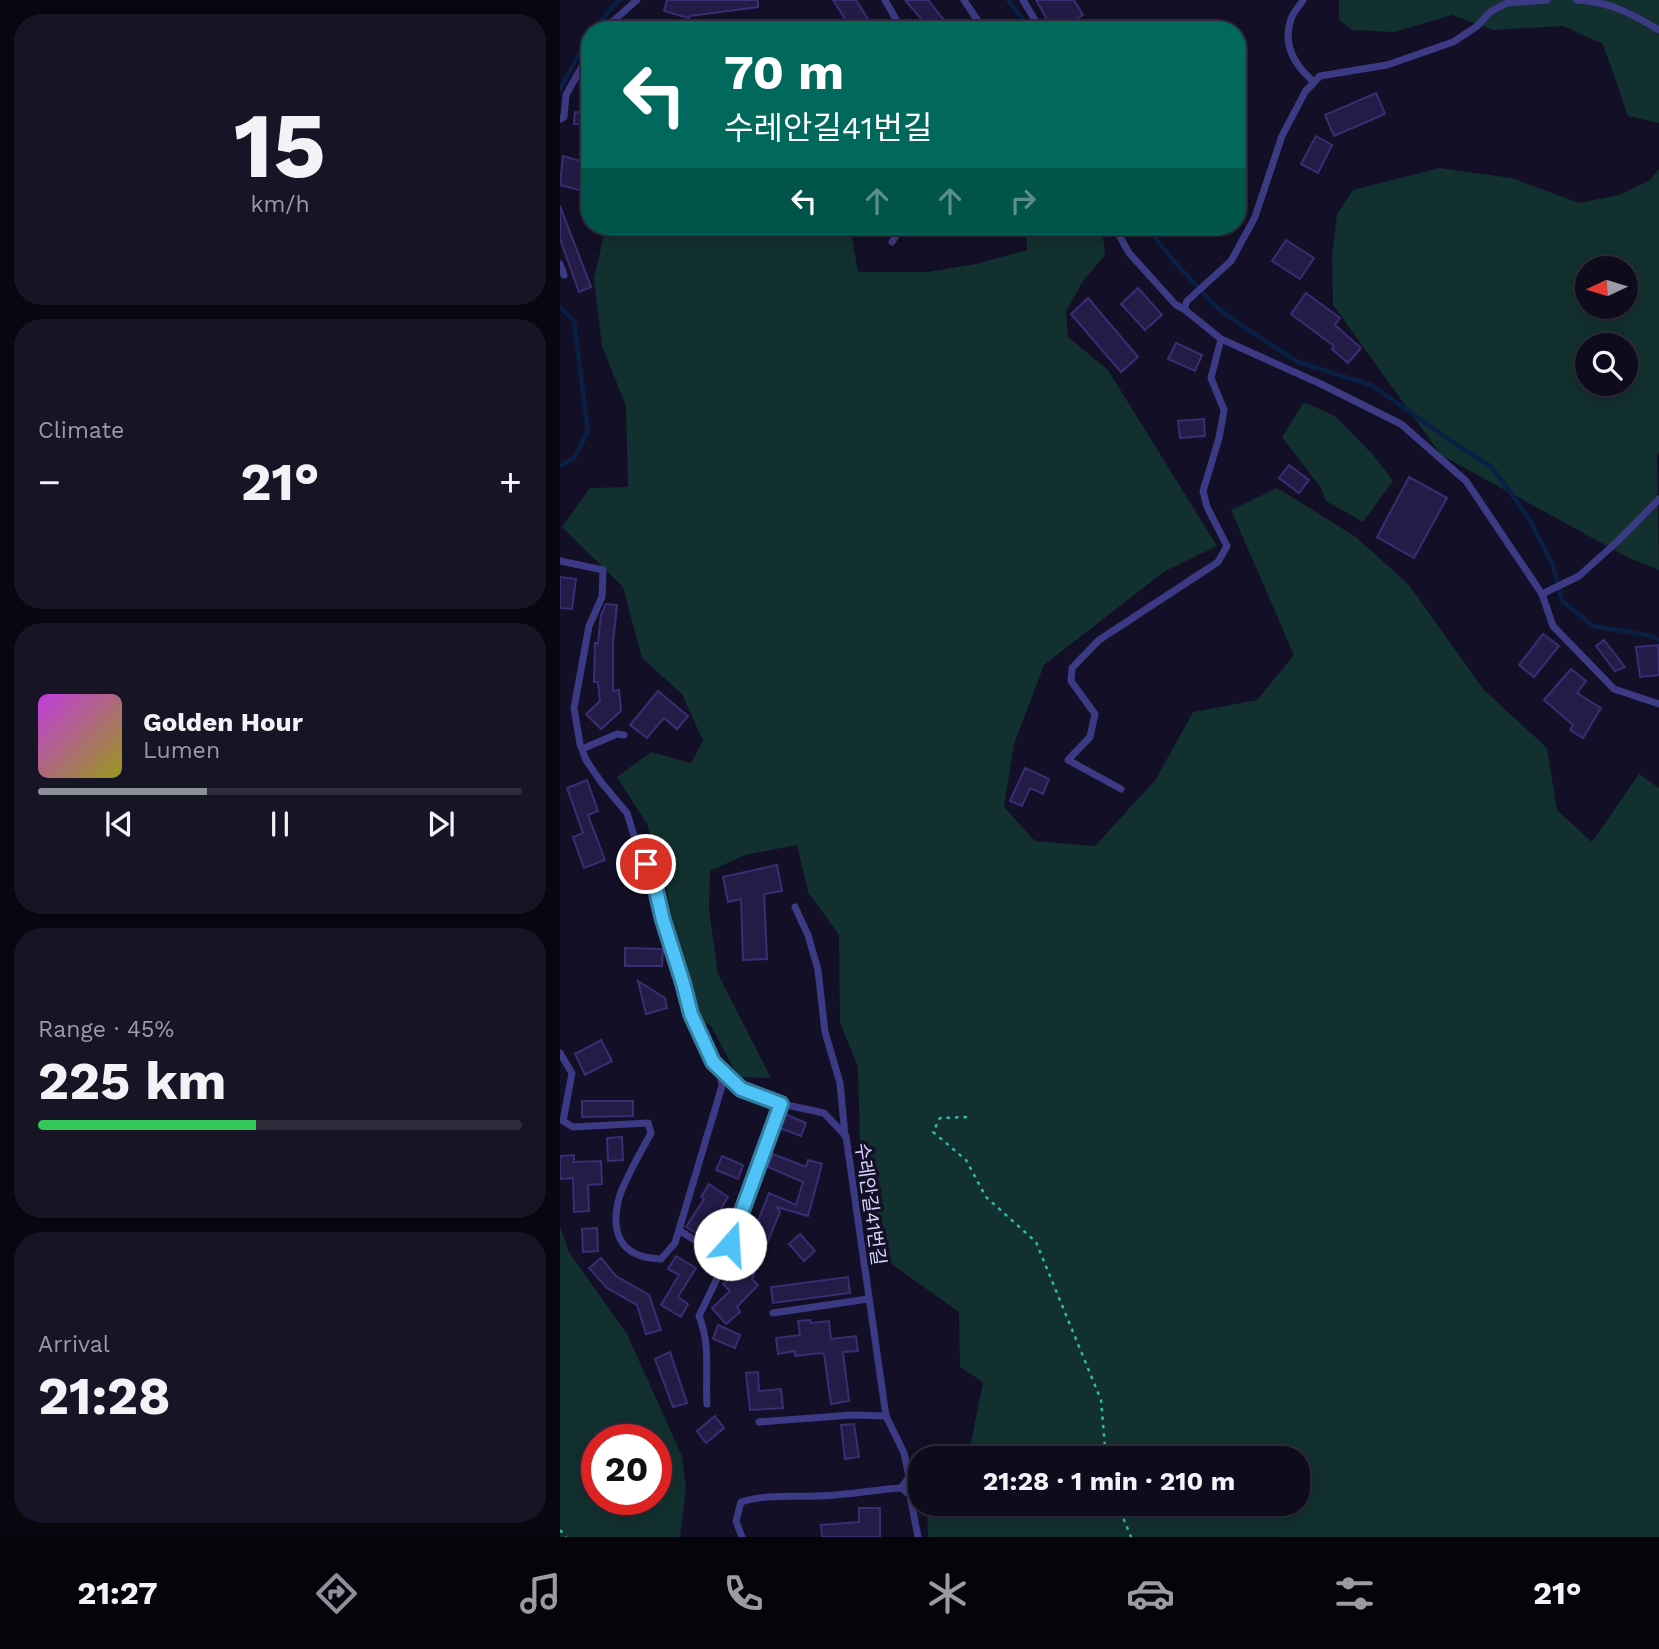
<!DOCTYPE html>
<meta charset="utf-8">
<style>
:root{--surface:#0e0b1c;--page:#171425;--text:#f1f3f6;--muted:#9b9ba3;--line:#2e2b3b;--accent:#8c9099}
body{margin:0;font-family:"Work Sans","Noto Sans KR",sans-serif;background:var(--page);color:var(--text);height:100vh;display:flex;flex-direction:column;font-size:26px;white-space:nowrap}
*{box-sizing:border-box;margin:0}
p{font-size:23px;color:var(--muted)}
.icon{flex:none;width:38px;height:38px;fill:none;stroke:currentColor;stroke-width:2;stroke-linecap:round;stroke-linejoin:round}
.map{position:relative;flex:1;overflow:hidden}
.drawer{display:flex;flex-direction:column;gap:14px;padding:14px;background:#08060f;width:560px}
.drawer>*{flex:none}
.banner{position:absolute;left:21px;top:21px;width:665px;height:214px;border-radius:28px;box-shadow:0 4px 18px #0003,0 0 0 2px var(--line);background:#00695c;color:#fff;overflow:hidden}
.needle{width:46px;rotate:266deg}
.controls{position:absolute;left:1015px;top:256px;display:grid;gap:14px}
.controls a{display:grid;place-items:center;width:63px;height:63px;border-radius:50%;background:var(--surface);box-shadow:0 4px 18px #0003,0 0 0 2px var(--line);font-size:35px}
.speed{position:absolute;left:21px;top:1424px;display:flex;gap:14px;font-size:35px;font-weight:700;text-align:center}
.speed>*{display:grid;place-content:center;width:91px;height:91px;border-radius:50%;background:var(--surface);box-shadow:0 4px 18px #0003,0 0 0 2px var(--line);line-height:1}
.speed .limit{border:10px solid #d22;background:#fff;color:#111}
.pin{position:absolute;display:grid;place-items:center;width:60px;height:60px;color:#fff;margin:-30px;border:4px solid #fff;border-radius:50%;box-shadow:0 2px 7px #0007}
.me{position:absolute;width:77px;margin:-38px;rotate:19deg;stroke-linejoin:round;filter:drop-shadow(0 0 5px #0008)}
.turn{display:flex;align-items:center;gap:24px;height:147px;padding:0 28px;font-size:32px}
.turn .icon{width:91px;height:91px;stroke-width:2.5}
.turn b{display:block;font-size:49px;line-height:60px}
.lanes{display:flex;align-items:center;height:66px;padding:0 28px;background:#0003;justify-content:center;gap:35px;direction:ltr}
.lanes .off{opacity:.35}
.big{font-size:52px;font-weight:700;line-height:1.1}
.drawer .widget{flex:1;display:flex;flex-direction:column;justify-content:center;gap:10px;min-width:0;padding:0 24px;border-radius:28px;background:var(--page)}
.drawer .dial{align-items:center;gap:0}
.dial b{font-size:91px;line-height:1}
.song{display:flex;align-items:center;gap:21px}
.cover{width:84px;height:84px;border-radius:10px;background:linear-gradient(135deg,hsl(290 70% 55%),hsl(60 70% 35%))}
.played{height:7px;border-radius:4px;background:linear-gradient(90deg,var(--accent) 35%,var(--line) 35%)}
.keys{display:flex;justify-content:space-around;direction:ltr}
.heat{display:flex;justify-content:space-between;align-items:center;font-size:38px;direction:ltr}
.charge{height:10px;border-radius:5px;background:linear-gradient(90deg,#34c759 45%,var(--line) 0)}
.trip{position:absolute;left:348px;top:1446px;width:402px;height:70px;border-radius:28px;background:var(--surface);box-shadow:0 4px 18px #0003,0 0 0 2px var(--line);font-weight:700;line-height:70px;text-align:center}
.dock{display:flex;height:112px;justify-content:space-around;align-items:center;background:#06040b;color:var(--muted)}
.dock .icon{width:49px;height:49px}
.dock .selected{color:var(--accent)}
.dock b{font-size:32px;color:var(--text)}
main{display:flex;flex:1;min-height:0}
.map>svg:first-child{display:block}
.green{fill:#12302f;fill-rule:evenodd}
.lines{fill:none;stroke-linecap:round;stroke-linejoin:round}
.stream{stroke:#0a1f44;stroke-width:4.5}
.building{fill:#241b47;stroke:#3b2d73;stroke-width:2}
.path{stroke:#2fb8b0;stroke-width:2.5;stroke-dasharray:3.5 5;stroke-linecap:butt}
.service{stroke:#3d3a85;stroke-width:7}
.route-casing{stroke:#337fa1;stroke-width:18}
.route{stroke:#4fc3f7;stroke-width:12}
.labels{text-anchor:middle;stroke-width:7;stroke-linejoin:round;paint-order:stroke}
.street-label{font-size:19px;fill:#d9d4ff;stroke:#130f26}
</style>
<main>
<section class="drawer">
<div class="widget dial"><b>15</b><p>km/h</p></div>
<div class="widget"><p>Climate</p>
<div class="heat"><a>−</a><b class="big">21°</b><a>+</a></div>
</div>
<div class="widget">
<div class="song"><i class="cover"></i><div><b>Golden Hour</b><p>Lumen</p></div></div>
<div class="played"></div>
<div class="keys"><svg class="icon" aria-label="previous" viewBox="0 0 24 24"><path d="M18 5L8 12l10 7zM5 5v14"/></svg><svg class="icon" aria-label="pause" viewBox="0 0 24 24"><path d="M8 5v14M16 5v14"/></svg><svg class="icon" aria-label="next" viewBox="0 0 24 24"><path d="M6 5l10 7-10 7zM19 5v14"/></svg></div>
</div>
<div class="widget"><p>Range · 45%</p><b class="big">225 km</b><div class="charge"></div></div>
<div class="widget"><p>Arrival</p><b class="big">21:28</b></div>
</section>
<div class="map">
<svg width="1099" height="1537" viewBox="0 0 1099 1537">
<rect width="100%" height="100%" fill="#130f26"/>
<g class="green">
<path d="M779,0H1099V123L1068,116L1043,44L1003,26L933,30L892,15L834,32L792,30L779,20Z"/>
<path d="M879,168L952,178L1019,203L1059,195L1090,180L1099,169V452L1097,455L1099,570L1069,558L881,455L773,305L772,258L777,214L793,190ZM1027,268H1066V306H1027ZM1027,345H1066V383H1027Z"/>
<path d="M46,226H290L298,272H367L416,264L467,250L466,226H542L545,255L523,281L506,311L508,337L548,370L657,546L605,571L484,665L454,744L444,807L475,841L535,846L596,779L633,712L697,700L734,655L671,510L717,488L796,537L849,585L924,690L987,748L997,810L1032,842L1079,774L1099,788V1537H368L367,1503H738V1458H376L409,1453L423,1382L400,1367L399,1312L323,1258L300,1147L298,1067L280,1023L279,935L248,892L237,845L185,855L150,871L149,909L158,974L211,1078L178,1077L151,1026L131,1014L104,876L87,824L57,777L91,752L131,763L143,741L122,694L82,658L63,587L2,527L30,488L68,487L66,406L42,346L34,278Z"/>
<path d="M744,402L775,416L814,456L833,481L803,522L766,501L761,488L722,437Z"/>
<path d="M0,1227L9,1252L67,1334L122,1456L126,1487L120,1537H0ZM37,1440H96V1500H37Z"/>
</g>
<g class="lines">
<g class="stream">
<path d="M448,0L471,30"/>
<path d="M34,30C44,19 48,8 60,0"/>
<path d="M0,89L30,34"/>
<path d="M586,226L612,259L653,304L682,326L738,362L811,385L900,447L932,467L968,517L993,565L1002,601L1033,626L1092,636L1099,640"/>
<path d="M0,307L14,321L28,432L14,458L0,466"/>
</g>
</g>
<g class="building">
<path d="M107,0H198V7L130,16L129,18L104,11Z"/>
<path d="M273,0H296L311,24L302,30H292Z"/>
<path d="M345,0H368L392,30H354L364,22Z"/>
<path d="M476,0H514L523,15L499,30H493Z"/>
<path d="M816,93L825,114L774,136L765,115Z"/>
<path d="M15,112L30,114V126L14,124Z"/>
<path d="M756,136L772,145L758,173L741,164Z"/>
<path d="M3,156L30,164V193L0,185Z"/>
<path d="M0,206L31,287L19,292L0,239Z"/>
<path d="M726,240L754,258L740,279L712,261Z"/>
<path d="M578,288L602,315L585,330L561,304Z"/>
<path d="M746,293L780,318L775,325L801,348L788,363L772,349L774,346L731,314Z"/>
<path d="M528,298L578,357L561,372L511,314Z"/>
<path d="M616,343L642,355L635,371L608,359Z"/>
<path d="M644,419L645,436L620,438L618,421Z"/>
<path d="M729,465L749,480L739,493L719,478Z"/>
<path d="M849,477L887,498L854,558L817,537Z"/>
<path d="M0,577L16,579L12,609L0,608Z"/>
<path d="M46,604L57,605L53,643V691L59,690L61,711L41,729L26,714L40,701L38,682H34L35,643H38L41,615Z"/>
<path d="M983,634L999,646L974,677L959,665Z"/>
<path d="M1044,640L1065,667L1055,671L1036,646Z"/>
<path d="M1098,645L1099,675L1080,677L1076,647Z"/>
<path d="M1011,669L1026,681L1017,693L1041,708L1023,738L1010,730L1013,725L984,700Z"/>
<path d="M98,691L128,716L117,729L104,718L87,738L70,725Z"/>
<path d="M465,768L489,779L483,794L470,788L462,806L450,801Z"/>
<path d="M27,780L38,811L28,815L45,860L24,868L13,837L23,833L7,788Z"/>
<path d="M217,865L222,891L204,894L207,959L183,960L181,899L168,902L163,877Z"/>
<path d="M65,948L103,949L102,966H65Z"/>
<path d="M78,981L105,998L107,1008L86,1014Z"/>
<path d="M41,1040L52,1061L25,1075L15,1054Z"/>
<path d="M22,1101H73V1116L22,1117Z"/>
<path d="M225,1114L246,1123L241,1136L219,1128Z"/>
<path d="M62,1137L63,1160L48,1161L47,1138Z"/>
<path d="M213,1154L246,1167L248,1160L262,1164L254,1194L248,1216L217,1207L220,1212L192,1279L198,1285L177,1307L180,1312L166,1324L152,1308L170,1291L163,1284L183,1264L175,1260L193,1219L198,1221L209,1193L236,1205L243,1182L208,1167Z"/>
<path d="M14,1155V1162L41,1161L42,1184L28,1185L29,1211L14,1212L13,1178L0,1179V1156Z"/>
<path d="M162,1156L183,1165L178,1179L156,1170Z"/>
<path d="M149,1184L168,1197L151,1225L154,1226L146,1239L126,1227L144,1199L141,1197Z"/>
<path d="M37,1228L38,1251L23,1252L22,1229Z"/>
<path d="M240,1234L255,1251L244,1261L229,1244Z"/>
<path d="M116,1256L136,1268L118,1297L128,1304L121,1317L101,1305L119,1275L108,1269Z"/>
<path d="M41,1258L56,1276L89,1295L101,1330L86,1334L77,1305L47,1288L29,1268Z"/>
<path d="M288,1277L290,1293L213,1303L211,1287Z"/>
<path d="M250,1320L251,1323L269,1321L271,1339L296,1336L298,1351L283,1352L289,1401L271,1404L264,1354L261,1353L235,1356V1351L218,1354L216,1338L240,1335L238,1321Z"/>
<path d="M158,1325L180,1335L175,1348L153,1339Z"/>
<path d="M110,1352L127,1403L113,1407L95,1359Z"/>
<path d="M198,1372L199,1391L221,1389L223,1408L190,1410L186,1373Z"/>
<path d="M155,1416L164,1428L146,1443L137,1431Z"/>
<path d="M294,1424L299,1457L285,1459L281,1425Z"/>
<path d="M299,1508H320V1537H262L261,1525L299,1522Z"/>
</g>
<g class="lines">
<g class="path">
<path d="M407,1117L380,1118L373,1132L406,1160L426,1197L476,1242L541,1400L546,1458"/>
<path d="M557,1503L571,1537"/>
<path d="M0,1530L6,1537"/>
</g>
<g class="service">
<path d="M325,0L342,30"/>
<path d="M404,0L424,30"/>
<path d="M463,0L481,30"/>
<path d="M743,0C740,6 733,12 731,19C722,45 735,66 754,82"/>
<path d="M1017,0C1051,2 1070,13 1099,30"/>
<path d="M43,30L77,0"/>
<path d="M0,119L4,117L6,95L30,52"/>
<path d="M554,226L569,253L616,305L624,309L661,339L761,384L841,424L906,481L982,594L993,626L1054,689L1099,704"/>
<path d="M332,242L342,226"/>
<path d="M0,264L4,275"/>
<path d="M624,309L627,301L671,261L695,217L722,136L745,92L760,76L827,65L893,42L916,27L930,12L947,3L987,0"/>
<path d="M0,561L43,570L42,597L29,626L14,708L20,744L26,760L41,782L67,813L79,851L93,877L103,920L123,983L131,1014L153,1062L181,1089L217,1103L264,1113L286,1136L326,1416L344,1453L349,1477L341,1488L350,1495L358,1537"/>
<path d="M982,594L1019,576L1059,540L1099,499"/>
<path d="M22,749L57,734L64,735"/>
<path d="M561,789L508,760L530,737L535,714L511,681L512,668L539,640L658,562L667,546L647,507L643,491L659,438L664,410L651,378L661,339"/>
<path d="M235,907L248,935L258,970L265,1032L280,1083L285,1136"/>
<path d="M0,1053L12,1073L3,1121L13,1127L88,1123L91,1133C82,1150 61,1185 58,1202C50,1238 65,1258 101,1259L115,1243L162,1086L159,1069"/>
<path d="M119,1230L165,1260"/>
<path d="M213,1313L308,1299"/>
<path d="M147,1404C145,1372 151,1346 139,1316L163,1266L221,1104"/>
<path d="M199,1422L292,1415L326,1416"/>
<path d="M182,1537L176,1521L181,1502C206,1494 232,1497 258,1496C286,1495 313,1490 341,1488"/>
</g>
</g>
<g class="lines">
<g class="route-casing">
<path id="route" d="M86,864L93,877L103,920L123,983L131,1014L153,1062L181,1089L221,1104L170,1244"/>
</g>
<use href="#route" class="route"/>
</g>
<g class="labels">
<g class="street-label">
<text transform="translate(311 1204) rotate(82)" y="7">수레안길41번길</text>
</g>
</g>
</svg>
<div class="controls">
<a><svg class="needle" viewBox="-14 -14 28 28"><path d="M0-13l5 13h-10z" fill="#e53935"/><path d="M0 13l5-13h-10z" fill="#9b9ba3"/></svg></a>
<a><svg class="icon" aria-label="search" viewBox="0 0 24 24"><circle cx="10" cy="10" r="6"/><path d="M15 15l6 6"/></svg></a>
</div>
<div class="speed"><div class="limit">20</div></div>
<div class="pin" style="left:86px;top:864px;background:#d93025"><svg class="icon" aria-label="arrive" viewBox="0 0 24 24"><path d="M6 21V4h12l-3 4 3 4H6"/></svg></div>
<svg class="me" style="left:170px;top:1244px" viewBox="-20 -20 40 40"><circle r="19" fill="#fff"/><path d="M0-13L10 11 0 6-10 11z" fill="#4fc3f7"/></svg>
<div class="trip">21:28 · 1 min · 210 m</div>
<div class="banner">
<div class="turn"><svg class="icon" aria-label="left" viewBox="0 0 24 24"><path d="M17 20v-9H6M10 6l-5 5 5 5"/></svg><div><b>70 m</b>수레안길41번길</div></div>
<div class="lanes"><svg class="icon" aria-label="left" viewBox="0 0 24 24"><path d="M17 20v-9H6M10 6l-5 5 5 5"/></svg><svg class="icon off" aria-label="ahead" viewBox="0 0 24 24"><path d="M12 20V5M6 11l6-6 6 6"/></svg><svg class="icon off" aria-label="ahead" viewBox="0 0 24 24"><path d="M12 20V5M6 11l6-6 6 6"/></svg><svg class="icon off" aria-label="right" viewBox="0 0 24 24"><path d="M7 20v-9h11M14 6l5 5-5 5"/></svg></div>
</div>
</div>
</main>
<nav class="dock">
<b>21:27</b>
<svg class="icon selected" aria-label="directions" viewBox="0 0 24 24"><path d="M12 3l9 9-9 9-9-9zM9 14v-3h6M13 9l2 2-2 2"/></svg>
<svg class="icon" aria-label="music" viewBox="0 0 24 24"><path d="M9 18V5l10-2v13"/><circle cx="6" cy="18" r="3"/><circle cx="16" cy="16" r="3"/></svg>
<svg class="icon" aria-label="phone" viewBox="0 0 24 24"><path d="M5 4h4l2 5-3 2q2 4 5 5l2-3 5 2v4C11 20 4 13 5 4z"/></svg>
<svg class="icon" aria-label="climate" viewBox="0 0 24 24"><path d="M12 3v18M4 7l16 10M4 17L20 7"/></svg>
<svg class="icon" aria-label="car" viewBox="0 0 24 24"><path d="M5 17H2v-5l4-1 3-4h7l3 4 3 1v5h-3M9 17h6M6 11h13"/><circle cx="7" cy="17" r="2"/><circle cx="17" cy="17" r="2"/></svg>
<svg class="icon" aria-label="filters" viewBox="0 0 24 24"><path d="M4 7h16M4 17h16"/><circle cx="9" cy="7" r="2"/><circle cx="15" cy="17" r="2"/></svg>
<b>21°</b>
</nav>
